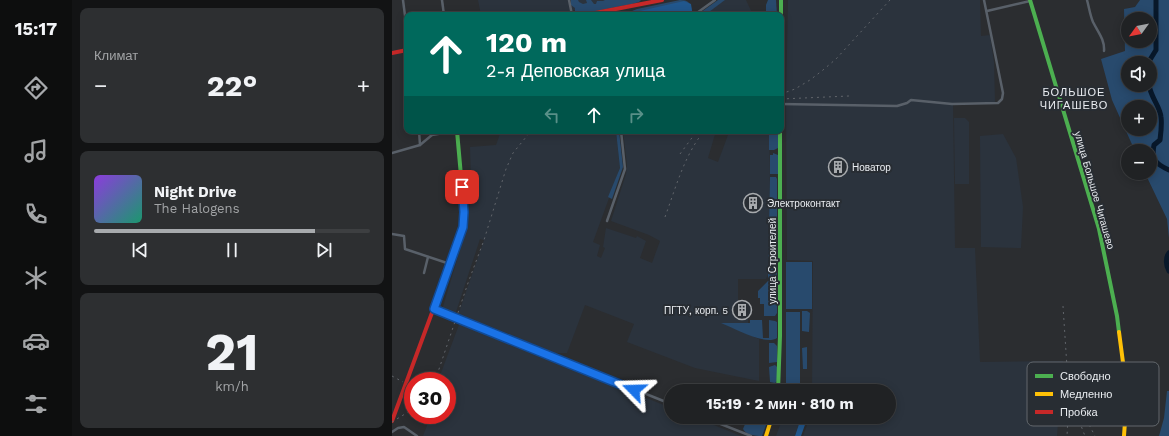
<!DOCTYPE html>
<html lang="ru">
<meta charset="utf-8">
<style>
:root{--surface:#202224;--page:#2d2f31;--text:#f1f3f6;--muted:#a2a4a6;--line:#3d3f41;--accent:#a7aaad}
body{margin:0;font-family:"Work Sans",sans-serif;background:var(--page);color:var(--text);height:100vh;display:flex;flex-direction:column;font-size:15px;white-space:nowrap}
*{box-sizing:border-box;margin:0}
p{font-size:13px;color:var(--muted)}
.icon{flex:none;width:22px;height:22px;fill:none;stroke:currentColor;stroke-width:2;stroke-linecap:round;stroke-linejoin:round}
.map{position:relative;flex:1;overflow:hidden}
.details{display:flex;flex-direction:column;gap:8px;padding:8px;background:#121314;width:320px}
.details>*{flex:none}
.top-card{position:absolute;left:12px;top:12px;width:380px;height:122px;border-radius:8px;box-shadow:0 2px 10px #0003,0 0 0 1px var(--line);background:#00695c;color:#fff;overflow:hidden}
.needle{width:26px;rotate:237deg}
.tools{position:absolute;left:729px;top:12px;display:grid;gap:8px}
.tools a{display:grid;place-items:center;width:36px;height:36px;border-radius:50%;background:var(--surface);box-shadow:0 2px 10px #0003,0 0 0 1px var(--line);font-size:20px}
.speed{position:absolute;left:12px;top:372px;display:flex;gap:8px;font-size:20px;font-weight:700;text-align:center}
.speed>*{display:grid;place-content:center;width:52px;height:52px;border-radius:50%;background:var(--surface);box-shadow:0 2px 10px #0003,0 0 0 1px var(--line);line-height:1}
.speed .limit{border:6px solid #d22;background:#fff;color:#111}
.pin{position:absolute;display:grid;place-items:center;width:34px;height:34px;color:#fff;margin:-17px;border-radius:8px;box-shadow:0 2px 6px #0006}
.me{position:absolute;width:44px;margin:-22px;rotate:292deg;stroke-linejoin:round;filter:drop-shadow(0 0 3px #0008)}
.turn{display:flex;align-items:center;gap:14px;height:84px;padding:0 16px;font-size:18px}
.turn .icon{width:52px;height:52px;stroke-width:2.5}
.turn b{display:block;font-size:28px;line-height:34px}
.lanes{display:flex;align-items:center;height:38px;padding:0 16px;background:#0003;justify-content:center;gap:20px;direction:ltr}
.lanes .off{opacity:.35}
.big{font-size:30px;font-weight:700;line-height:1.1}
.details .tile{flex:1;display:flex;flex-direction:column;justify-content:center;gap:6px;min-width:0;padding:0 14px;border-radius:8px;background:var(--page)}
.details .dial{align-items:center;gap:0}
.dial b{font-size:52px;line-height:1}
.song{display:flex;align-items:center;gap:12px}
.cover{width:48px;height:48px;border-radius:6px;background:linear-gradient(135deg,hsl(270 70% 55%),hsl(160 70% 35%))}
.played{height:4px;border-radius:2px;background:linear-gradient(90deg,var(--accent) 80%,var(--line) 80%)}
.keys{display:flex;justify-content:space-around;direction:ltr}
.heat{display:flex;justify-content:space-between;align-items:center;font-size:22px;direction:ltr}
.trip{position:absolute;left:272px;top:384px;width:232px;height:40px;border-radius:20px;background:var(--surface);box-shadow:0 2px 10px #0003,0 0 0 1px var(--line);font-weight:700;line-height:40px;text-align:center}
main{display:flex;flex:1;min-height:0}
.tab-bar{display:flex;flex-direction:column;width:72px;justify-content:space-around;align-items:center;background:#0d0e0e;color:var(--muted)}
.tab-bar .icon{width:28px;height:28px}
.tab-bar .current{color:var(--accent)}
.tab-bar b{font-size:18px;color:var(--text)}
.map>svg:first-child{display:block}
.built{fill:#2b333d}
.green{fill:#284a6d;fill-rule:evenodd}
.forest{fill:#21578d}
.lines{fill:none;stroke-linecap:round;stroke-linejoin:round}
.river{stroke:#08182a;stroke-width:5}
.street{stroke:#596069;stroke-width:2.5}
.fast{stroke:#4caf50;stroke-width:4}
.slow{stroke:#ffc107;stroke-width:4}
.jam{stroke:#c62828;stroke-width:4}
.rail{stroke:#61656b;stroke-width:1;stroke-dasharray:2 4;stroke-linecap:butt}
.route-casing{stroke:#114b97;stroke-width:10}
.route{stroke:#1a73e8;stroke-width:7}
.labels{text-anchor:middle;stroke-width:4;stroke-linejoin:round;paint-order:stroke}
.poi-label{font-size:10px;fill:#eaedf1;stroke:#282d33;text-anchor:start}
.street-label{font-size:10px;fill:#eaedf1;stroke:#282d33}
.neighbourhood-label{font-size:11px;letter-spacing:1px;fill:#eaedf1;stroke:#282d33}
.key{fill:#282d33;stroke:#62676c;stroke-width:1}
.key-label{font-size:11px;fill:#eaedf1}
</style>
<main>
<nav class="tab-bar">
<b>15:17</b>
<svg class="icon current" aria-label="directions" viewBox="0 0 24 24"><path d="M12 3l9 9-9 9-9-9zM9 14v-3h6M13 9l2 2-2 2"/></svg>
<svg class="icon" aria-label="music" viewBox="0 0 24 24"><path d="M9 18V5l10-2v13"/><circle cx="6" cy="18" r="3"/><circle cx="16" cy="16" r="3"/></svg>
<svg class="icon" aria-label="phone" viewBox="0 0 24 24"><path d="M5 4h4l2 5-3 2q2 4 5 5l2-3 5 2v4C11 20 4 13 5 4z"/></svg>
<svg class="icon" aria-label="climate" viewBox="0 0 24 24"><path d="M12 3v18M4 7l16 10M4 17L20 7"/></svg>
<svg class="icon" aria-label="car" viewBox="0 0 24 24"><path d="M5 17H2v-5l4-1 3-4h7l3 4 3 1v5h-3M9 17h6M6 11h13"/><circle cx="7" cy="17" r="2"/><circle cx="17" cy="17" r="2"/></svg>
<svg class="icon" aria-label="filters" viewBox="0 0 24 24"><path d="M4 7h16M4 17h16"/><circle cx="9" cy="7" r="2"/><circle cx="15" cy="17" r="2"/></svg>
</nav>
<section class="details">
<div class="tile"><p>Климат</p>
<div class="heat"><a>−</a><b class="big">22°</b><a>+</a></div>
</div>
<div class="tile">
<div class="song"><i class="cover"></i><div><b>Night Drive</b><p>The Halogens</p></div></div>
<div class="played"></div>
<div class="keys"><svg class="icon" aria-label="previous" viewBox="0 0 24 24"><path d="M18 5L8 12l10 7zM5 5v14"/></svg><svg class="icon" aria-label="pause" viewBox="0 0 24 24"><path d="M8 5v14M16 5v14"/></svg><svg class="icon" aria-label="next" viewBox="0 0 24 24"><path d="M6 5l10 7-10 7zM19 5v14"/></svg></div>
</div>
<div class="tile dial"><b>21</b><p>km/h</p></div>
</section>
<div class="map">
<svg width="777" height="436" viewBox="0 0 777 436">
<rect width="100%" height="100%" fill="#2b2d30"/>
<g class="built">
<path d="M86,0H241L154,15H89Z"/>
<path d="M333,0H354L361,15H313Z"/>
<path d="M396,0H588L589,36L598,35L602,62L603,102L561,103L563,248H583L588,362L671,361L665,436H411L418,417H497V391H420L421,261L395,260L394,98Z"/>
<path d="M562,118H573L577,122V184H563Z"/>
<path d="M109,131H224L228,168L201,242L208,245L205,256L209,258L213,248L211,247L214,228L244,238L245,236L254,241L248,258L260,263L268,241L257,235L219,221L234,174L235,165L231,131H324L316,158L326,162L336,135L339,131L377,134L378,170L376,274L374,279H346V303L344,304V315H356V323H330L367,339V381L303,368L235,342L242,324L193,305L175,353H163L102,328L66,315L92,240L88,239L63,315L50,310L76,223L79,181L78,147L104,145Z"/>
<path d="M611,134L624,158L631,207L629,248L589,247L588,136Z"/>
<path d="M68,322L279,408V417H302L349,436H31L39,415H55V381H46Z"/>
<path d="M391,417H398L408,421L403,436H384Z"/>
</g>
<g class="green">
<path d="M179,0H186L187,2L191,4L195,3L194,0H199L202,4H204L205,1H211L213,0H249L247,2L240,4L183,15V8L179,5Z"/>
<path d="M288,0C296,0 299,3 300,11L298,15H219L220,13L240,11L245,9Z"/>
<path d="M326,0H333L313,15H305Z"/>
<path d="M376,0H384L385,15H374V5Z"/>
<path d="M748,0H777V238L775,219L753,173H758V151H743L720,100L709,59L733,51L732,9L743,7ZM736,19H758V41H736ZM736,63H758V85H736ZM736,107H758V129H736Z"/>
<path d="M224,131H227L231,167L220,199L216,197L228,168Z"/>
<path d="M377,131H384L386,134V148L382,150H377Z"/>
<path d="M381,153L386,155V174H378V155H381Z"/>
<path d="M378,177H384L385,179V278H376V274Z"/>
<rect x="394" y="262" width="26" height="47"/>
<path d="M376,281H383L385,283V313L383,316H372V304H368V298H366V291Z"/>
<path d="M410,311H415L418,313L417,332L410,331Z"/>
<path d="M394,312H408V387H397V391H394Z"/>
<path d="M358,320H370L371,338H377V320L383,321L385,322V338C373,346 342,328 329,323H358Z"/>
<path d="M377,343H382L385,346V362L377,363Z"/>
<path d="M415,347V369H411L410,348Z"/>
<path d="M383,365L385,367V381L383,383L378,382L377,367Z"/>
<path d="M775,391H777V436H767L772,418Z"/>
<path d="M356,417H377L370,436C363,436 354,435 351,429Z"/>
</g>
<g class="forest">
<path d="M292,1L299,4L300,11L297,15H230Z"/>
<path d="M408,417H413L415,419L409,436H403L408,421L406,420Z"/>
</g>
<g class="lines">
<g class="river">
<path d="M756,63L764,50V0"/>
<path d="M757,85C759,98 768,106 769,117C770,125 769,132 768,140L762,145C759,160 764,164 777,170"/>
<path d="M777,253C773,258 774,266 777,271"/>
</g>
<g class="street">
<path d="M11,0L15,31"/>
<path d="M50,0L52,15"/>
<path d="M177,0L180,15"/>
<path d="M695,0C697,7 698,15 701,22C706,32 713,40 712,51"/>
<path d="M215,11L216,15"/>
<path d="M595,11L638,1"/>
<path d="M302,15L323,0"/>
<path d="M389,104L505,106L515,103L519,100L560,104L606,103L610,99L611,93L592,0"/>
<path d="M27,131L28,145"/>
<path d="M0,153L28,145L40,135L63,131"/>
<path d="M215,221L233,169L229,131"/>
<path d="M0,234L12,236L13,249L58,264"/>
<path d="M32,273L36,257"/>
<path d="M42,309L279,404"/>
<path d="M311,417L359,436"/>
<path d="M0,432L6,428L12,427L25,436"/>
</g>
<g class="fast">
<path d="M389,0V15"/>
<path d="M638,0L707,229L725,316L727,332"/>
<path d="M389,43V49"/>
<path d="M65,245L71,227L70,187L65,131"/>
<path d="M386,391L388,336V131"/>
</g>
<g class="slow">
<path d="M727,332L735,393L732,436"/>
<path d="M374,436L380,417"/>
</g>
<g class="jam">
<path d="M193,15L270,0"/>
<path d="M0,53L15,50"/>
<path d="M0,421L65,245"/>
</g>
<g class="rail">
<path d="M389,94L403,89L418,80L431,70L444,59L498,0"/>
<path d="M389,99L457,96"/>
<path d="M288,154L302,135"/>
<path d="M273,217C284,187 292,156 312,131"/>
<path d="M671,306L677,398L675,436"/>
<path d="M0,376L11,382"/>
<path d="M43,381L76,283L92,240L114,169L121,153L139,131"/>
<path d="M681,392L688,423L693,436"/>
<path d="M688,403L693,417L703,436"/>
<path d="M0,422L21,409"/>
</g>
</g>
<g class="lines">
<g class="route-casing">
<path id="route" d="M70,187L72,212L71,227L42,309L242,390"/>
</g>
<use href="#route" class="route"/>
</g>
<defs>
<g id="building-ring" transform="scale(1)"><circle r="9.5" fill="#282d33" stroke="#a7aaad" stroke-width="1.5"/><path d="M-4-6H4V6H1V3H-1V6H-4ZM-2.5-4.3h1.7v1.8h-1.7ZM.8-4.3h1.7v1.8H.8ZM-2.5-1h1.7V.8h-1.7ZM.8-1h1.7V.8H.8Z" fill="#a7aaad"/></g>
</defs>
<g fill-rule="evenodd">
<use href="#building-ring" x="446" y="167"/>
<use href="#building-ring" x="361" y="203"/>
<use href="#building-ring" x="350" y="310"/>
</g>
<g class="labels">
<g class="poi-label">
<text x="460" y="171">Новатор</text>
<text x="375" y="207">Электроконтакт</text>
<text x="336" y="314" text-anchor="end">ПГТУ, корп. 5</text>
</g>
<g class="street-label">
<text transform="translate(703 190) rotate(74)" y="4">улица Большое Чигашево</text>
<text transform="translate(380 261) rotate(-90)" y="4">улица Строителей</text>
</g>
<g class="neighbourhood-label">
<text x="682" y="96">БОЛЬШОЕ<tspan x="682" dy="13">ЧИГАШЕВО</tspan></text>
</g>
</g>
<rect x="635" y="362" width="132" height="64" rx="6" class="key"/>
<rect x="643" y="374" width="18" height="4" fill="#4caf50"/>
<rect x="643" y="392" width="18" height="4" fill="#ffc107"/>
<rect x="643" y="410" width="18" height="4" fill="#c62828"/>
<g class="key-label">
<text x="668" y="380">Свободно</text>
<text x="668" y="398">Медленно</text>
<text x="668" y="416">Пробка</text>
</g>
</svg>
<div class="tools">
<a><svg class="needle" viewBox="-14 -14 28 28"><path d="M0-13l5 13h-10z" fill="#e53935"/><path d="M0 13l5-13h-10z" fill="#a2a4a6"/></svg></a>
<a><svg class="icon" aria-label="sound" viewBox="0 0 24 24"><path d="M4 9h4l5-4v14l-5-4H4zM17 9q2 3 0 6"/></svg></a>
<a>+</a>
<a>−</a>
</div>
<div class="speed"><div class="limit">30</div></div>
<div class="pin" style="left:70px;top:187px;background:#d93025"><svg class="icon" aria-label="arrive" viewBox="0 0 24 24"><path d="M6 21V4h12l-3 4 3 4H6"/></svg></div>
<svg class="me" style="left:242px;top:390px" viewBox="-20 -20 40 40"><path d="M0-17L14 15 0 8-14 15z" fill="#1a73e8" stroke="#fff" stroke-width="4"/></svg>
<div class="trip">15:19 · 2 мин · 810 m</div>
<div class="top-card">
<div class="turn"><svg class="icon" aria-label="ahead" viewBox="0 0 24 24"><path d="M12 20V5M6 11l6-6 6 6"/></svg><div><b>120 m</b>2-я Деповская улица</div></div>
<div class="lanes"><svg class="icon off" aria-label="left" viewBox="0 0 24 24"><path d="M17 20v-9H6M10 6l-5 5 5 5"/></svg><svg class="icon" aria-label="ahead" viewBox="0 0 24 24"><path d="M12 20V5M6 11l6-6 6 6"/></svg><svg class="icon off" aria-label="right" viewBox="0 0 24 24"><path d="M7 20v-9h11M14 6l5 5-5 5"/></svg></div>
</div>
</div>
</main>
